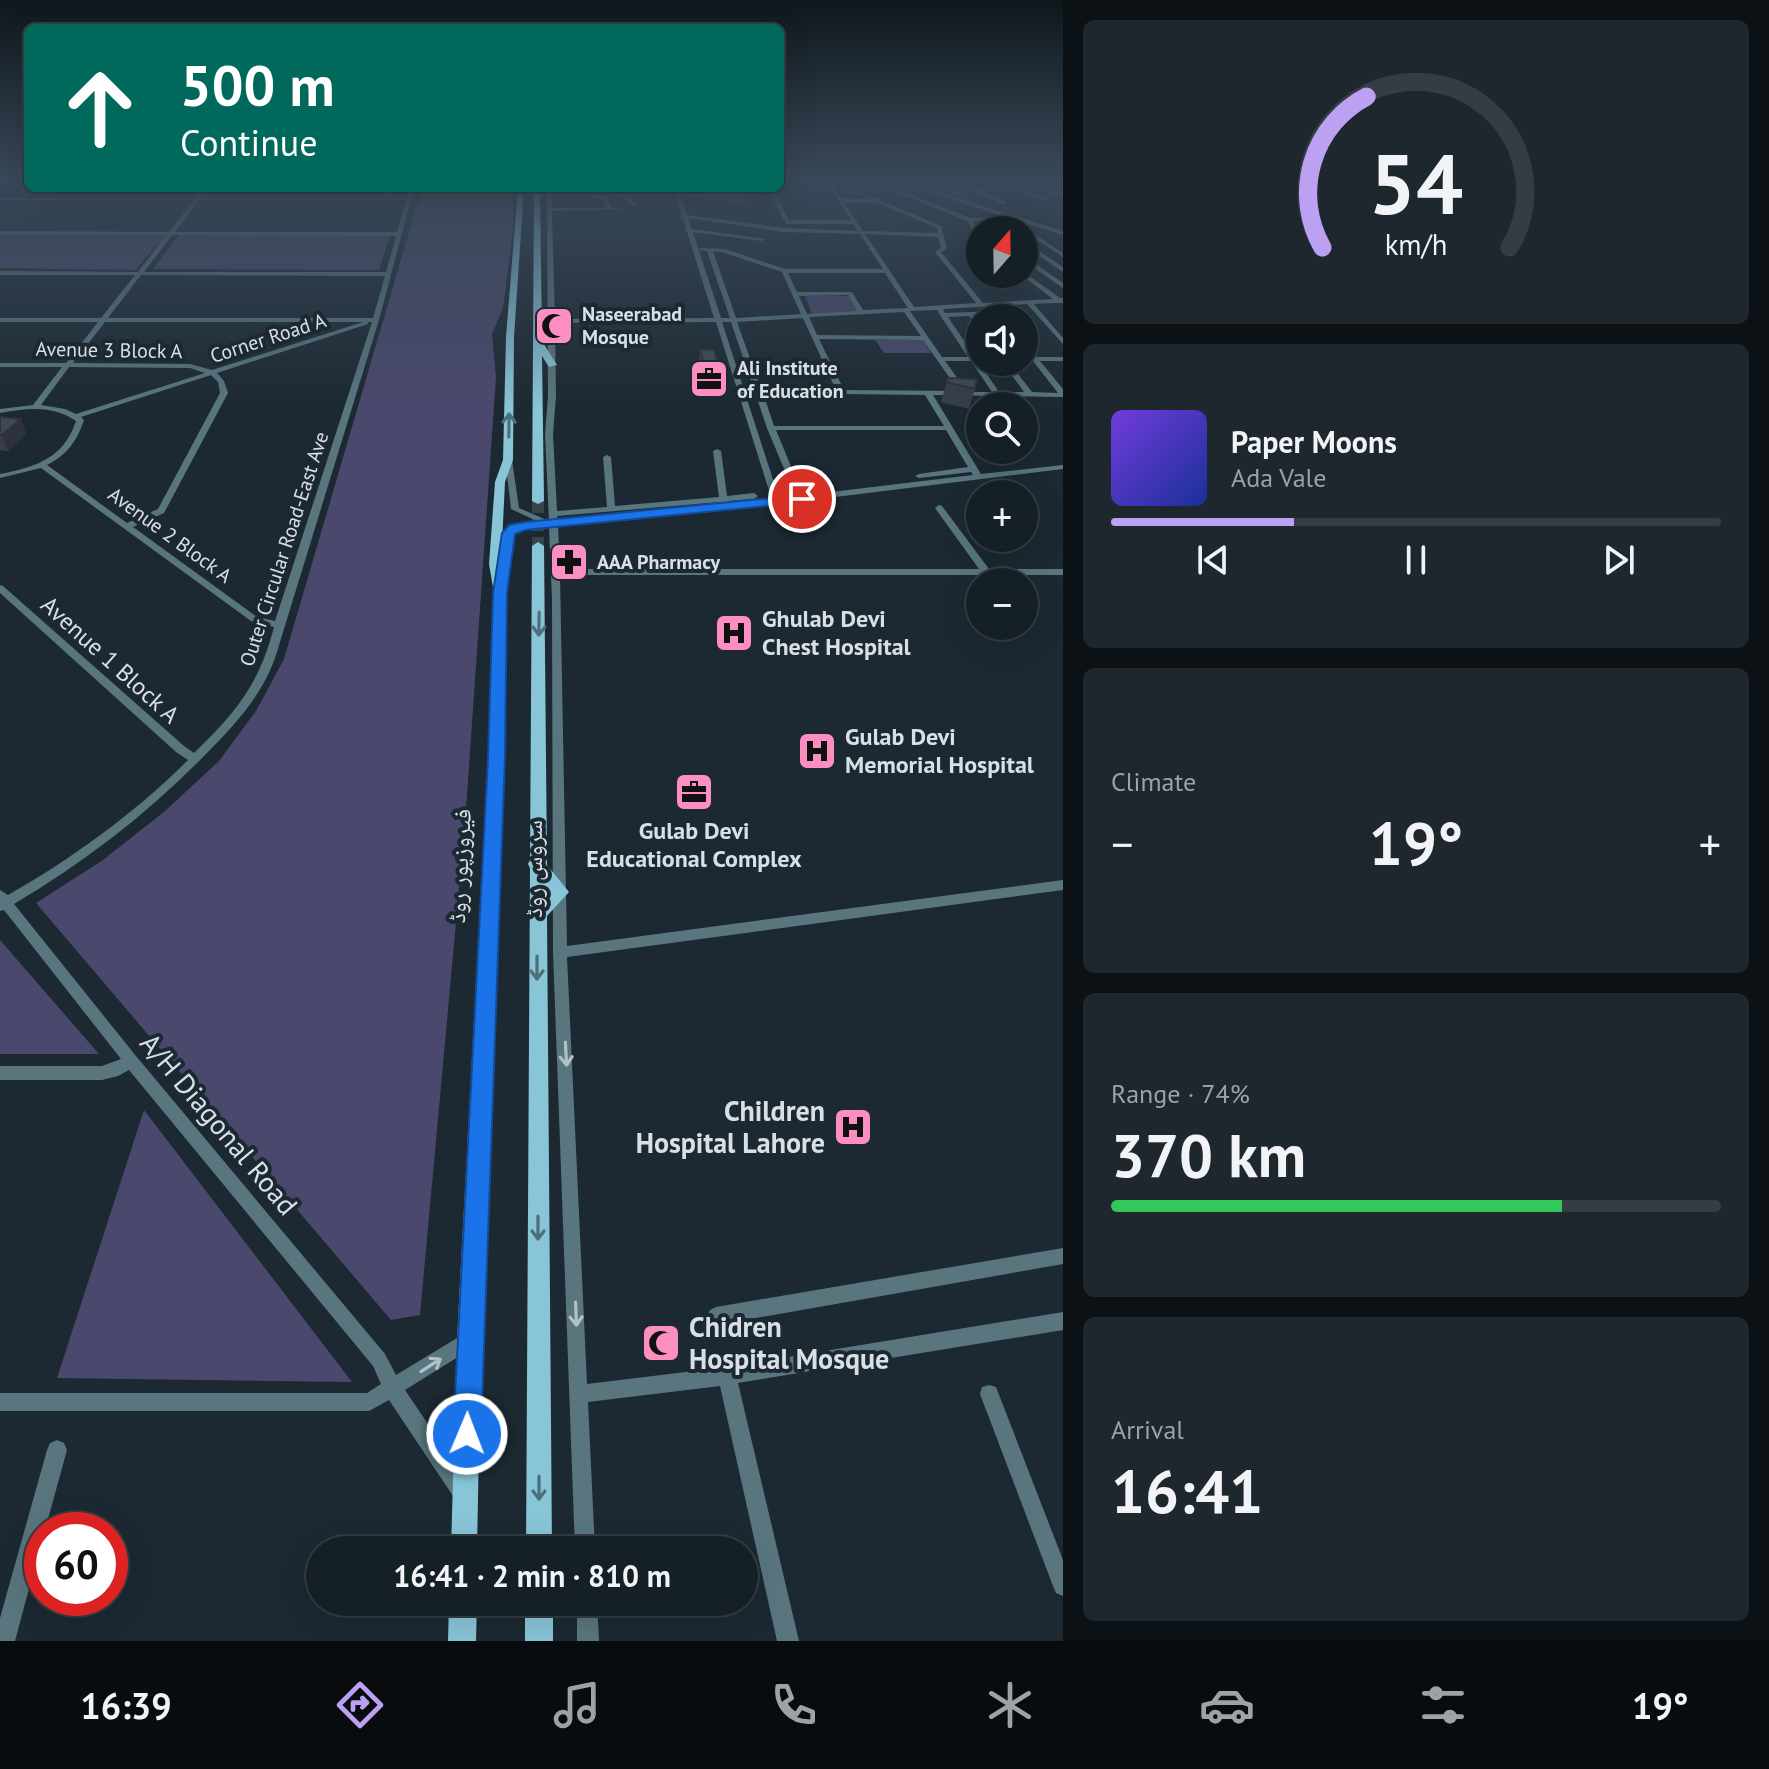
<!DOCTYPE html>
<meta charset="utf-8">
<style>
:root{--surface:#151f26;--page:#1e272e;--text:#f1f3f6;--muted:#9da2a7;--line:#343d43;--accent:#bca0f2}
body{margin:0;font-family:"PT Sans","Noto Naskh Arabic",sans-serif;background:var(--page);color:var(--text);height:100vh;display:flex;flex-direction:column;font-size:30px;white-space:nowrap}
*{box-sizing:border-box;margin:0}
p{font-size:26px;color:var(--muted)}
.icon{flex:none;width:44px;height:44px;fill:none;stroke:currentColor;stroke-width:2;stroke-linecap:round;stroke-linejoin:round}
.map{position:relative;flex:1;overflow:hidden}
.panel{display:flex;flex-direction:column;gap:20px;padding:20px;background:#0c1115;width:706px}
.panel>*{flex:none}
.banner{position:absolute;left:24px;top:24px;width:760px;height:168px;border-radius:12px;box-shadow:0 8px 32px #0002,0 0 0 2px var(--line);background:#00695c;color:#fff;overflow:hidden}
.needle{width:52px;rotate:20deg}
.tools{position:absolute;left:966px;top:216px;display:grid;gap:16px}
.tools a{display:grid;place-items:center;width:72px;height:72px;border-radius:50%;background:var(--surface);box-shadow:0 8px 32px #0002,0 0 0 2px var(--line);font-size:40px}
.speed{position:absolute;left:24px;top:1512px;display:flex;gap:16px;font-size:40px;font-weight:700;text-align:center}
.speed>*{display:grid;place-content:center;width:104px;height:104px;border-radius:50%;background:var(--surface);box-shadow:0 8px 32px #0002,0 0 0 2px var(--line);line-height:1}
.speed .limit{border:12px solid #d22;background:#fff;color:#111}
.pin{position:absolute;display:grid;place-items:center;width:68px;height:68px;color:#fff;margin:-34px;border:4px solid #fff;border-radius:50%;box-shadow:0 2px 8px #0007}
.me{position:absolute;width:88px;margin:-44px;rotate:1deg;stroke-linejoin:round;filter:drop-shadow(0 0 6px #0008)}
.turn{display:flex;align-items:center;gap:28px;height:168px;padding:0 24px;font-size:36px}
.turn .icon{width:104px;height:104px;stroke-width:2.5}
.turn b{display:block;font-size:56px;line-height:68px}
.big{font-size:60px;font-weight:800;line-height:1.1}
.panel .widget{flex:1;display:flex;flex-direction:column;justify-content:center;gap:12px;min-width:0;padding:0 28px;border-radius:12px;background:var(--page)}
.panel .dial{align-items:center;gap:0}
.dial svg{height:208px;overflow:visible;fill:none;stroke:var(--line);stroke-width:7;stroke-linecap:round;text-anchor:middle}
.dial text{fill:var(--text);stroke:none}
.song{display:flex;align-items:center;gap:24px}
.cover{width:96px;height:96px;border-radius:12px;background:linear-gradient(135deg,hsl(260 70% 55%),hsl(230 70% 35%))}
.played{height:8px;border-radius:4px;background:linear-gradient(90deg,var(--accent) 30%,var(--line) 30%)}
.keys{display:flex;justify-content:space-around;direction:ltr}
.heat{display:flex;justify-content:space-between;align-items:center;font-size:44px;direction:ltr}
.charge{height:12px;border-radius:6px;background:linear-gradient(90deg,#34c759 74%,var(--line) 0)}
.trip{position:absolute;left:306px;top:1536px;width:452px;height:80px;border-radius:40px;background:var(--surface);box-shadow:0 8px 32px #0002,0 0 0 2px var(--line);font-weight:800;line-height:80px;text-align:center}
.dock{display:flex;height:128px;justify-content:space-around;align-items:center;background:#080c0f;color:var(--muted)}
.dock .icon{width:56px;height:56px}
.dock .active{color:var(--accent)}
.dock b{font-size:36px;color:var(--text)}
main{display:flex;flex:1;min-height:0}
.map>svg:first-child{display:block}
.green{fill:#4a496d}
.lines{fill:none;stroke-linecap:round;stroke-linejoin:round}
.major-tunnel{stroke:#38444d;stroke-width:12;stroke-dasharray:12 6;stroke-linecap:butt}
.minor{fill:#59767e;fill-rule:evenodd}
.major{fill:#88c5d7;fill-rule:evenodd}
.wall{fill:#373e49}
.shaded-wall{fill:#2d323c}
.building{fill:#404855;stroke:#2d323c;stroke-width:2}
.oneway{stroke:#4d6f7c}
.oneway2{stroke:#b2c0c7}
.route{fill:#1a73e8;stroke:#114b97;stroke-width:2}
.labels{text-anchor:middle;stroke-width:8;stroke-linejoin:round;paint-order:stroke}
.far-poi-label{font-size:20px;font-weight:bold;fill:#d8e0e6;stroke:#1c2932;text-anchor:start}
.far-street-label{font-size:20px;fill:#d8e0e6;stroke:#1c2932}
.poi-label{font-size:24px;font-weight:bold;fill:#d8e0e6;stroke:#1c2932;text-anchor:start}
.street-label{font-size:24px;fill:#d8e0e6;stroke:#1c2932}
.near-poi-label{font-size:28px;font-weight:bold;fill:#d8e0e6;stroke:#1c2932;text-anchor:end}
.near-street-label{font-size:28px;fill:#d8e0e6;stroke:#1c2932}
</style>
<main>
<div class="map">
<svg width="1063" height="1641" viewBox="0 0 1063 1641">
<rect width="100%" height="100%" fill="#1c2932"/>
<g class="green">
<path d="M422,188H513V230L503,308L492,334L496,377L465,824L420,1315L391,1320L36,903L103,860L165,811L219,761L256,711L284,659Z"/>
<path d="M684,190H742L752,206L685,196Z"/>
<path d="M391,233L379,270L153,269L180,234Z"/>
<path d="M0,234H167L135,270L0,268Z"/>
<path d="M805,296H849L859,311L812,314Z"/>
<path d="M875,340H923L931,353H884Z"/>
<path d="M0,940L99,1054H0Z"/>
<path d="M144,1110L352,1382L57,1378Z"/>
</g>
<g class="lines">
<path class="major-tunnel" d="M538,501V546"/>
<g class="minor">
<path d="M824,179H831L941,226L947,249L941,252L983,303L1053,299L1020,274L1024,272L1060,298H1063V303C1054,303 1044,303 1034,304L1063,338V344L1027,304L943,309L945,313L997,311L1000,313L997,315L975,316L980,322V329L969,316L948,317L975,357L980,358L978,361L999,392H1024L1002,362H1009L1032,392L1058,393L1033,361L1028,360L1027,359L1029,357L1024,350V344L1036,357H1063V361H1040L1063,389V397L933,395L981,474L1063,465V469L729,510L558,526L560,569H979L935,508L939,505L942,506L989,569H1063V575H560L567,946L1063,880V890L567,957L587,1384L727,1367L1063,1312V1330L738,1383L799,1641H777L720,1386L588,1402L595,1550H575L553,952L552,599L549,527L519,529L513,534L505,593L500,596L495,593L505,533L514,525L539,522L511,509L505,458L512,460L519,508L549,521L545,434L548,396L547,188H551L552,208H606L603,200L579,192L581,190L607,198L611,208L632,209L552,211L555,319L714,318L687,232L684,230L686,229L683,218L679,216L682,214L674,188H678L687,215L784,228L858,231L853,224H786L768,190L680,188H772L789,220H851ZM831,182L871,199H842ZM844,203H878L937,228L938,233L863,231ZM688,218L784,232L860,234L883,269H785L725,249L700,248V250L707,251L730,318H721L693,232L762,241L765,239L692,229ZM865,234L938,237L941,248L935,252L976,303L914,307ZM713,251L722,252L782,272L801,314L736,318ZM788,273H885L908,308L863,310L852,292H797ZM848,295L857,311L807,314L799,296ZM937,310L940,315L968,357H942L910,311ZM904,312L921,336L817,335L809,317ZM803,318L836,390L761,389L737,322ZM716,322L771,497L778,495L722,322H731L767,428L795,495L802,493L776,430H946L968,467L919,474L915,476L919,478L971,472L973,475L731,504L728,501L754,499L758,496L754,493L727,496L721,451L717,449L713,451L719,497L615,506L611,457L607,455L603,457L607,507L557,511L553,434L556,396L555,323ZM819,339L923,340L959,391L844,390ZM945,361H971L992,392H964L966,390ZM763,393L925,395L944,426H774ZM720,502L723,505L558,521L557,516Z"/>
<path d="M865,179H871L970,218H1008L889,179H895L946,195L948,193L1050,179L1031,183L1063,194V197L1025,184L1010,186L1046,199V201L1006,187L980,191L1007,202L1005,205L974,192L948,195L1063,231V235L1010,218L1008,221H973L980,234V240L978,239L967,221Z"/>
<path d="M1058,179H1063V181L1058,180Z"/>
<path d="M33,188H42L15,194L13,193Z"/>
<path d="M203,188H208L201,198H407L410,188H414L379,320L276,655C262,697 233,727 202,758C146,815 83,863 14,904L136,1056L385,1354L396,1375L462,1335L468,1332L474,1335L477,1341L474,1347L405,1390L467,1482L470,1489L467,1496L460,1499L453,1496L389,1400L369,1411H0V1393H367L381,1384L373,1366L129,1070L118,1076L102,1080H0V1066H102L121,1059L4,910L0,911V890L8,895C73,858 135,813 188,760L176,752L0,593V585L3,586L184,746L194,753C236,712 259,685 274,627L251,621L41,468L0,478V474C36,467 64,458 76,421C53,405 26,408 0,413V409L33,405L62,367H0V363H66L98,322H0V318H101L135,275H0V271L138,272L166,235H0V231L169,232L194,200H0V198H196ZM199,200H406L397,232H175ZM172,235L396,236L386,272H144ZM141,275L385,276L373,318H108ZM105,322H363L212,370L190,364L73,363ZM368,322H372L275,621L257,617L133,527L164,513L228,393L224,381L217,373L368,324ZM69,367L190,368L205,373L76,414L65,409L41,405ZM211,375L218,382L220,393L158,509L127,523L47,465C67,455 77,441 84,420L81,417Z"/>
<path d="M366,188H373L393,195L389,196Z"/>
<path d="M601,188C615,188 627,195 638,205L633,206L623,197Z"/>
<path d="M1028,230L1063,253V257L1026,233Z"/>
<path d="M1024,241L1063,267V272L1024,246Z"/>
<path d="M1024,256L1063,283V288L1024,261Z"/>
<path d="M1063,1248V1264L716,1325L710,1322L707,1316L710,1310L716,1307Z"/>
<path d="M989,1385L996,1387L1063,1560V1596L1056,1593L1053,1586L980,1394L982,1387Z"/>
<path d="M57,1440L64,1443L67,1450L45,1530H42V1540L15,1641H0V1618L47,1450L50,1443Z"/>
<path d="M577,1602H597L599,1641H577Z"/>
</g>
<g class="major">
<path d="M518,188H524L514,337L513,460L505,482L501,564L506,593L504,757L481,1340L477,1550H451L457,1340L488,757L494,593L489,564L495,482L503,460L506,337Z"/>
<path d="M534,188H540L542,341L557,365L549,367L542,356L544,501L538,504L532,501Z"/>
<path d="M538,542L544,546L547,865L569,892L547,916L552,1550H526L530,868L528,864L530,860L532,546Z"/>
<path d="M449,1602H477L476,1641H448Z"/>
<rect x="525" y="1602" width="28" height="39"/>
</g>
</g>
<g class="wall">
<path d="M700,350L722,379L720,394H706L699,364Z"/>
<path d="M948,378L975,389L969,409L941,402Z"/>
<path d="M0,417L21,419L26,434L8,451L0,450Z"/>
</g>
<path class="shaded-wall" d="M21,419L26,434L8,451L2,435Z"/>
<g class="building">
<path d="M700,350H714L722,379H708Z"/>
<path d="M948,378L977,379L975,389L946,382Z"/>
<path d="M0,417L21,419L2,435H0Z"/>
</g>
<defs><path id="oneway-shaft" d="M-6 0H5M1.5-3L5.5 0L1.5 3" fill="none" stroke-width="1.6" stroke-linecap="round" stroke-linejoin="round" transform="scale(2)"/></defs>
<g class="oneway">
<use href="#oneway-shaft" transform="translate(509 425) rotate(-89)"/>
<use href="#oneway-shaft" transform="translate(539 624) rotate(91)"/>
<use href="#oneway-shaft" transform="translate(537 968) rotate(90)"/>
<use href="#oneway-shaft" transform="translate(538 1228) rotate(90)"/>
<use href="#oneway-shaft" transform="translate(539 1488) rotate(90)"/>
</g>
<g class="oneway2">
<use href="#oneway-shaft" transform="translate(566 1054) rotate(87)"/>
<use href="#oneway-shaft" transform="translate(576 1314) rotate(88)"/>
<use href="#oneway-shaft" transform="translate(431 1365) rotate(-33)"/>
</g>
<linearGradient id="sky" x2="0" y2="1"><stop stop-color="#0f171c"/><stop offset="0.44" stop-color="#3a495a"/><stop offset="1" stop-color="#3a495a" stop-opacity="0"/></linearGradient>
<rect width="1063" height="409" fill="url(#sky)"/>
<path class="route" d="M802,495L806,496V502L525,530L515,534L507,593L505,757L481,1434L477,1445L467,1449L457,1445L453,1434L488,757L493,593L502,533L509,525L525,522Z"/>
<defs>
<g id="mosque-square" transform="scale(2)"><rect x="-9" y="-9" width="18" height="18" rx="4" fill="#fd8ec1" stroke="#1c2932"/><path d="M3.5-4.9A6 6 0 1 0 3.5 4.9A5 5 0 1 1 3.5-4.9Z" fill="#111"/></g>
<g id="office-square" transform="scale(2)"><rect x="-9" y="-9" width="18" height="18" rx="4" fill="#fd8ec1" stroke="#1c2932"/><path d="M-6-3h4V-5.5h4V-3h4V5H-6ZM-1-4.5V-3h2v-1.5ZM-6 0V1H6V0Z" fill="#111"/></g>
<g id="pharmacy-square" transform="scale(2)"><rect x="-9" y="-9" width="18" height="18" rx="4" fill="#fd8ec1" stroke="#1c2932"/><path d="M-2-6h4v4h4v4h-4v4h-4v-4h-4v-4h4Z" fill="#111"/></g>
<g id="hospital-square" transform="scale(2)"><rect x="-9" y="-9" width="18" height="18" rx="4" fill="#fd8ec1" stroke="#1c2932"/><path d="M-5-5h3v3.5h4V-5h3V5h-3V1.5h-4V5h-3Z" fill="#111"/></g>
</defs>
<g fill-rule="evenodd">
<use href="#mosque-square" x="554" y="326"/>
<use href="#office-square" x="709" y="379"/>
<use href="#pharmacy-square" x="569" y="562"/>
<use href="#hospital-square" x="734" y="633"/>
<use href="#hospital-square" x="817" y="751"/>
<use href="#office-square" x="694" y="792"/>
<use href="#hospital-square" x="853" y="1127"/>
<use href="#mosque-square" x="661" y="1343"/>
</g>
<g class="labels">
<g class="far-poi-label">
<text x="582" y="321">Naseerabad<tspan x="582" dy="23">Mosque</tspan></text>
<text x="737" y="375">Ali Institute<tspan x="737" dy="23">of Education</tspan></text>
<text x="597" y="569">AAA Pharmacy</text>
</g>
<g class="far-street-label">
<text transform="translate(268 338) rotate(-18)" y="7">Corner Road A</text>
<text transform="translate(109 350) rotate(1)" y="7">Avenue 3 Block A</text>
<text transform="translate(170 535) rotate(36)" y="7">Avenue 2 Block A</text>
<text transform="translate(284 549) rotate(-72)" y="7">Outer Circular Road-East Ave</text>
</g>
<g class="poi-label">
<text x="762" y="627">Ghulab Devi<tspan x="762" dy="28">Chest Hospital</tspan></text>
<text x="845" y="745">Gulab Devi<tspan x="845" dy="28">Memorial Hospital</tspan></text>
<text x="694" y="839" text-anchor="middle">Gulab Devi<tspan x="694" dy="28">Educational Complex</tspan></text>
</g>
<g class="street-label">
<text transform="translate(110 660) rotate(42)" y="8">Avenue 1 Block A</text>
<text transform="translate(460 866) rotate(-87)" y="8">فیروزپور روڈ</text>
<text transform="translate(534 869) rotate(-90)" y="8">سروس روڈ</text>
</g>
<g class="near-poi-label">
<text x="825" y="1121">Children<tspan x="825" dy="32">Hospital Lahore</tspan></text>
<text x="689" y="1337" text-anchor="start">Chidren<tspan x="689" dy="32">Hospital Mosque</tspan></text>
</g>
<g class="near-street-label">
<text transform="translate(219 1124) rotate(50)" y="10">A/H Diagonal Road</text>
</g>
</g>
</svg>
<div class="tools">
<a><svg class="needle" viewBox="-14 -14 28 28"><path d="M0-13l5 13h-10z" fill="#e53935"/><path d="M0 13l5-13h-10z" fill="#9da2a7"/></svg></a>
<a><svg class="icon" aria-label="sound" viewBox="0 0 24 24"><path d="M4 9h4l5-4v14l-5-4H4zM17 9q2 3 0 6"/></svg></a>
<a><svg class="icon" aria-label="search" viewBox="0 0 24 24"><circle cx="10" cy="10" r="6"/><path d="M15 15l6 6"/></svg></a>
<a>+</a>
<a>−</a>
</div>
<div class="speed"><div class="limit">60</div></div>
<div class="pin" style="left:802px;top:499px;background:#d93025"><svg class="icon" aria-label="arrive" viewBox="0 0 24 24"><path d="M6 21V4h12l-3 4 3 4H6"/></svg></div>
<svg class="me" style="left:467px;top:1434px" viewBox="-20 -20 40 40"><circle r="17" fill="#1a73e8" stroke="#fff" stroke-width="3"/><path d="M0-11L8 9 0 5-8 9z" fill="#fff"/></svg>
<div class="trip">16:41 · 2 min · 810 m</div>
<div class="banner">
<div class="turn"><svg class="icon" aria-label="ahead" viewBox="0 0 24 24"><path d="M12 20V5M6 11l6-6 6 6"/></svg><div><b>500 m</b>Continue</div></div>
</div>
</div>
<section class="panel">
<div class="widget dial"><svg viewBox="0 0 100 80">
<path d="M14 69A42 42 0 1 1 86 69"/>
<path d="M14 69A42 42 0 0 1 31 11" stroke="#bca0f2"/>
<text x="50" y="56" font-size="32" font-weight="700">54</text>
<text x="50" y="72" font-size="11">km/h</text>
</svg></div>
<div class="widget">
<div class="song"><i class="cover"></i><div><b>Paper Moons</b><p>Ada Vale</p></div></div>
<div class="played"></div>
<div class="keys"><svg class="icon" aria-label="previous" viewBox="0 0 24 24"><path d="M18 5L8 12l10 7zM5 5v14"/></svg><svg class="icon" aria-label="pause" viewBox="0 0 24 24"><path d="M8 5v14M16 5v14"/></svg><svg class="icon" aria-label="next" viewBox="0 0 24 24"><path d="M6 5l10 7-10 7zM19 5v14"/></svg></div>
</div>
<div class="widget"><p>Climate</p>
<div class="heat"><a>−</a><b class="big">19°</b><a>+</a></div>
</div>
<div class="widget"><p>Range · 74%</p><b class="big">370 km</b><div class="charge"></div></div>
<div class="widget"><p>Arrival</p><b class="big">16:41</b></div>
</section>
</main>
<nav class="dock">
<b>16:39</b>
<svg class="icon active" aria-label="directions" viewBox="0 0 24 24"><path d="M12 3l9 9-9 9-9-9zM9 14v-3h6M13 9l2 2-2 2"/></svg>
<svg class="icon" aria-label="music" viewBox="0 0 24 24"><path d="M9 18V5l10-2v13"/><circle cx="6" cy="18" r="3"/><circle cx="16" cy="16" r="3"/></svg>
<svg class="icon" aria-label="phone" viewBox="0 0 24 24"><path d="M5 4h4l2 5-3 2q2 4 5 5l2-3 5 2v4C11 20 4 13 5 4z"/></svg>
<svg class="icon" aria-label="climate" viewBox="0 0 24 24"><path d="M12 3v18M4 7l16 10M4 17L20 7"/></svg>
<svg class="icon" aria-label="car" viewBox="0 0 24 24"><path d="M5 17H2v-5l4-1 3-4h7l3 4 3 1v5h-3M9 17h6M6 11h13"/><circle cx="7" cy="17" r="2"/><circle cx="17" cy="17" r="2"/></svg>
<svg class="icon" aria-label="filters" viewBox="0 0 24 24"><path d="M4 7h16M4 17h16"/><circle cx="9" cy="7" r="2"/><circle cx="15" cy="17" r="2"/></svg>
<b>19°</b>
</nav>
